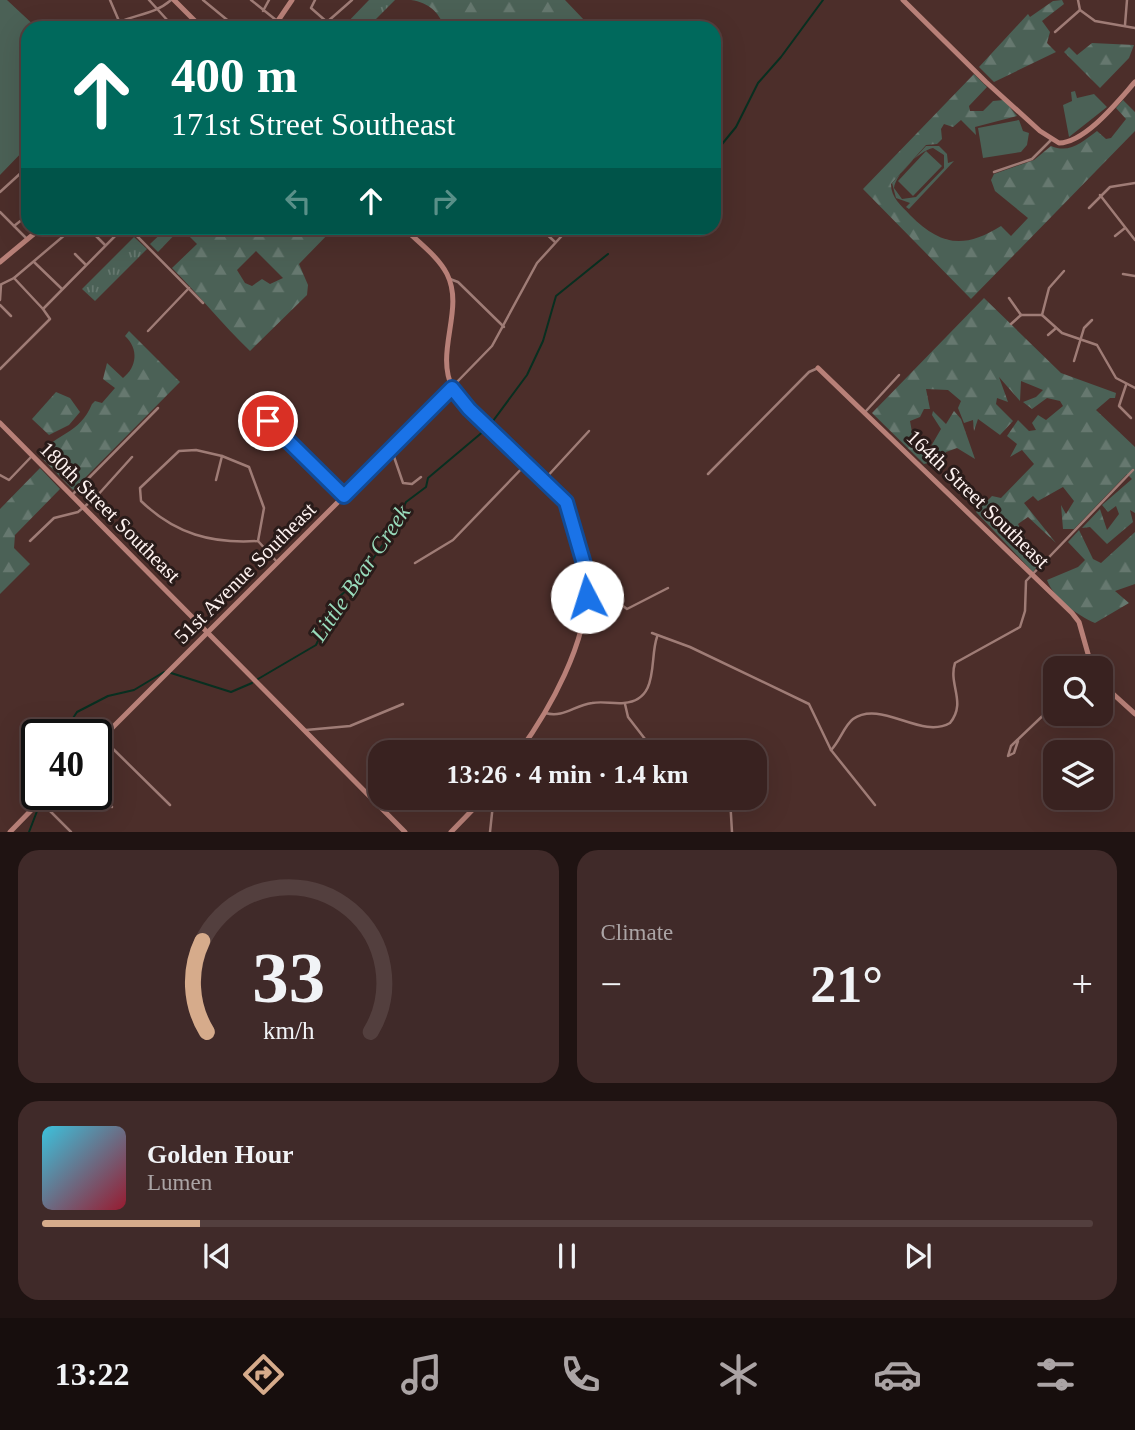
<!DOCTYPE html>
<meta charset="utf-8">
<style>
:root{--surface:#392220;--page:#402a29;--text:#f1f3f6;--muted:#aba4a5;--line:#533f3e;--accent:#d6ab8b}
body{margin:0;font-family:"Times New Roman",serif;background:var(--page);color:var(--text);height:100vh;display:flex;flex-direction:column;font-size:26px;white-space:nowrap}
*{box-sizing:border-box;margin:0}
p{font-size:23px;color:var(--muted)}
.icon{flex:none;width:38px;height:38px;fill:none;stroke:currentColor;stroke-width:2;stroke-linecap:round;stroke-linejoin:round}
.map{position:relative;height:832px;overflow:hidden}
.details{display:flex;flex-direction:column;gap:18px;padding:18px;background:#1f1312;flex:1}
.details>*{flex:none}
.banner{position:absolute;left:21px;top:21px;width:700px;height:214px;border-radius:21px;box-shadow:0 7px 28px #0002,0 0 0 2px var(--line);background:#00695c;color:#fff;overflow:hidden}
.fabs{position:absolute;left:1043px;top:656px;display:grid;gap:14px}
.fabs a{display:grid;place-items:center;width:70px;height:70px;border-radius:14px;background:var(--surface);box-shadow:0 7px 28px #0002,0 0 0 2px var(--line);font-size:35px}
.speed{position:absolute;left:21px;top:719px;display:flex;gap:14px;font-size:35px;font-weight:700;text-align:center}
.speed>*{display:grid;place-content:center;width:91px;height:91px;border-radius:50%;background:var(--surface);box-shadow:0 7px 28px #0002,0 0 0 2px var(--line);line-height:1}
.speed .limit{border:4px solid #111;border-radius:10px;background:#fff;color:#111}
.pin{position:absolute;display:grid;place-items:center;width:60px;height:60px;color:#fff;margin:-30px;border:4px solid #fff;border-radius:50%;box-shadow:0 2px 7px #0007}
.me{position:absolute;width:77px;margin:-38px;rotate:355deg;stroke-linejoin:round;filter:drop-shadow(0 0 5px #0008)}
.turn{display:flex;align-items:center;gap:24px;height:147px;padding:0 35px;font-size:32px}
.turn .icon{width:91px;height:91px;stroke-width:2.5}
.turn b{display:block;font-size:49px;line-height:60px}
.lanes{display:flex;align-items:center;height:66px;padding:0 35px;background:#0003;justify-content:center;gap:35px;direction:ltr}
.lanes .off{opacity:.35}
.big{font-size:52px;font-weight:600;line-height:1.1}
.details .tile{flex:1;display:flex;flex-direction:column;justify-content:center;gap:10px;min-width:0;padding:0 24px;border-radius:21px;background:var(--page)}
.details .dial{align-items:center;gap:0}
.dial svg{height:182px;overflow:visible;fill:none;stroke:var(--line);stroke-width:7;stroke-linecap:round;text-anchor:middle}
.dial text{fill:var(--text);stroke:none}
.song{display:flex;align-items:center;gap:21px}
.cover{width:84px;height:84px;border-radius:10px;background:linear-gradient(135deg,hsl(190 70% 55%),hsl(350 70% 35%))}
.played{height:7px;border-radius:4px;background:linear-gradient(90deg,var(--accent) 15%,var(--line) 15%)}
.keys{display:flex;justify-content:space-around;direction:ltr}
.heat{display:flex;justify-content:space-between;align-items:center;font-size:38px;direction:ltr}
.details .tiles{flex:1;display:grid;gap:18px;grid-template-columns:1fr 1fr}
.tile:last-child{grid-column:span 2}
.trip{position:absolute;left:368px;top:740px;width:399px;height:70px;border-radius:21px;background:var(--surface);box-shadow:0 7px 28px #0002,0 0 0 2px var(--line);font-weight:600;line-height:70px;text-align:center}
.tab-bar{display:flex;height:112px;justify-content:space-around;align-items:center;background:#170e0d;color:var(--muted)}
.tab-bar .icon{width:49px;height:49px}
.tab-bar .selected{color:var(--accent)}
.tab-bar b{font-size:32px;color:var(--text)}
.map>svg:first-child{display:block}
.grass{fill:url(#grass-tufts)}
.forest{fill:url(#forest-firs);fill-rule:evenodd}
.park{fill:#4b6156;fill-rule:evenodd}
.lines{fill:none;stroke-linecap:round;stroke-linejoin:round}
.stream{stroke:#082f20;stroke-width:2}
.street{stroke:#9f7c76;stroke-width:2.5}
.secondary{stroke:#b88078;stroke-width:5}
.route-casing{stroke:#114b97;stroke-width:18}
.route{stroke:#1a73e8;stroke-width:12}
.labels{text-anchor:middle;stroke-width:6;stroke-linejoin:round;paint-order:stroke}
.street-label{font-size:21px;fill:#fef2f0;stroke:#291b19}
.water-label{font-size:23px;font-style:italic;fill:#98dbbb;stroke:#291b19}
</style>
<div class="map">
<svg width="1135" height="832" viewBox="0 0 1135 832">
<defs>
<pattern id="grass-tufts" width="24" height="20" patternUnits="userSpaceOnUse" patternTransform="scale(1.75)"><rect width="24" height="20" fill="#4b6156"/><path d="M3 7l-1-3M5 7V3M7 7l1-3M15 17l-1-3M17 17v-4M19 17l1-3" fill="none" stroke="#66786f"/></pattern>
<pattern id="forest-firs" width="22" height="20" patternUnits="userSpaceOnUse" patternTransform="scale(1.75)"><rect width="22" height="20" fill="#4b6156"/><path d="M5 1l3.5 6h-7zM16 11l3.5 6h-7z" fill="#66786f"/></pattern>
</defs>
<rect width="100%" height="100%" fill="#4c2e2a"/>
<g class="grass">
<path d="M369,0H395L367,28H342Z"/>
<path d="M134,237L147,249L95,301L82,289Z"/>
</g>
<g class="forest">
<path d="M411,0H565L585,21L578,28H445C438,11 429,3 411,0Z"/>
<path d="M1062,0L1064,4L1042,21L1050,32L1047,43L1056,52L994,82L979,67L1028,14L1030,17L1053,1Z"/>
<path d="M1092,43L1134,45L1129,58L1100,88L1064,52L1069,47L1077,55Z"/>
<path d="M974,74L987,87L969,106L970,111H983L993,101L1004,100L1017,116L975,127L976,135L961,120L953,127L944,124L941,129L942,139L937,144L926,145L891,184C891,198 901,205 910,215C941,246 964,249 1001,226L1011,236L1028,218L995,191L991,180L994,174L1034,160L1051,146C1070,154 1082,142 1097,131L1106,139L1111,138L1126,119L1116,108L1123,100L1135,112V131L971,299L863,189Z"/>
<path d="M167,228H334L299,264L308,285L307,295L250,351C222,324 199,295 172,268L197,244L181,228L158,252L150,244ZM256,251L283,278L270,284L262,279L252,286L245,283L237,270Z"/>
<path d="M984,298L1061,373L1116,393L1115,398H1110L1096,410L1135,447V513L1130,510L1133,522L1107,544L1090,527L1082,528L1100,509L1107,530L1119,514L1116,506L1108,512L1102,505L1132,479L1127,474L1074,529H1063L1061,505L1066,514L1074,501L1063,487L1038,501L1033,496L1024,503L1056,543L1028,517L1018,524L1039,564L1033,572L976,512L992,496L1001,498L1034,464L1022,450L1010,457L1017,444L1007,436L1018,420L1029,431L1036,430L1032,423L1038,415L1046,420L1063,406L1060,401L1047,398L1032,409L1023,402L1036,397L1043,390L1021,381L1020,401L999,377L1008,402L997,398L996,404L1013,421L1000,435L978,419L974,431L973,420L964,423L958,408L961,401L948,390L926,389L930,409H924L920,417L910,421L912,432L930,448L941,429L932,415L933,411L946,424L954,411L961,419L975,459L957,448L946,452L941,460L924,464L872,413Z"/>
<path d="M129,331L180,382L73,490L39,455C57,432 79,435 92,404L95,401L102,403L115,388L103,379L107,363L123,378C137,367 139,349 125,336Z"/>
<path d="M56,392L70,398L80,412L69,425L49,435L32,419Z"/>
<path d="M40,468L60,489L15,535L14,548L30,564L0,594V509Z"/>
<path d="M1079,530L1093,559L1101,563L1135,532V584L1115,591L1129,603L1095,623C1077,615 1054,599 1047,580L1078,567L1085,560L1068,542Z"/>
</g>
<g class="park">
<path d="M0,0H7L37,28H28V146L0,175Z"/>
<path d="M1075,91L1077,98L1094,94L1107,107L1069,137L1063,105L1072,101L1071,92Z"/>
<path d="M1019,120L1023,131L1029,133L1027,145L1021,152L983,158L978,128Z"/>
<path d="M926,146H939L947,154L948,163L954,161L909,209L906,207L910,203L896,198L892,183ZM933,148L944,155V168L916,197L902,199L894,188C896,174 919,151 933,148Z"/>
<path d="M926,151L942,166L913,196L898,181Z"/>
</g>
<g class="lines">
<g class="stream">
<path d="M718,149L736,127L758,83L781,57L823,0"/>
<path d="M714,153L716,151"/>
<path d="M490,425L527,375L543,341L556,296L608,254"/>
<path d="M171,673L231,692L252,683"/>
<path d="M258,679L316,645L339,597L359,579L393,530L406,502L426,487L428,478L485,430"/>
<path d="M62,735L77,712L108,696L134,690L164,672"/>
<path d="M36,799L37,789"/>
<path d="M29,832L39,806"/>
</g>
<g class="street">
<path d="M110,0L119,21"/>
<path d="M149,0L169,22"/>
<path d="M203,0L237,28"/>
<path d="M251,0L286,28"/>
<path d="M315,0L311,8L327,22L352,0"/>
<path d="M1078,0L1080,10L1095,21L1135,28"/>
<path d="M263,11L269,0"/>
<path d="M1125,25L1127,0"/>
<path d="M108,28C128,14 152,17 171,0"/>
<path d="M1055,32L1080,10"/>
<path d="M994,172L1032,159L1051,140"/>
<path d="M0,192L23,171L28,173"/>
<path d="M1100,195L1135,240"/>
<path d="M1089,208L1110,187L1135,183"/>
<path d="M0,212L27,239"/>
<path d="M14,226L28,215"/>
<path d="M88,228L105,245"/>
<path d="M129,228L203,303"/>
<path d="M540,228L555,242"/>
<path d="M1115,236L1125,228"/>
<path d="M75,254L85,264"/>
<path d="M34,262L62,289"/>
<path d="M1123,274L1135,276"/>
<path d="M14,278L43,309"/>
<path d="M450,279L458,282L504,327"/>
<path d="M0,285L14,278L73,228"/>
<path d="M1009,298L1021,315"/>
<path d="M0,300L1,285"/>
<path d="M0,305L11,316"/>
<path d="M1021,315H1042L1062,333L1097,345L1116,378L1135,388"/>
<path d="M1042,315L1049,288L1064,271"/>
<path d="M1011,324L1021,315"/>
<path d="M148,331L189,288"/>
<path d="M1048,335L1055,329"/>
<path d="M1074,361L1084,328L1092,320"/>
<path d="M0,369L50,319L43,309L123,228"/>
<path d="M454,385L492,346L537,263L569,228"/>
<path d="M1126,385L1119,406L1131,418"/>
<path d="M866,411L899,375"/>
<path d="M264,415L279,435L344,496"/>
<path d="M196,450L222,456L249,467L264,508L258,541C212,544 175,534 141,501L140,488L179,451Z"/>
<path d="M392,451L403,483L412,484L421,477"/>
<path d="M708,474L809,372L818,368"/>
<path d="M0,475L9,480L32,456"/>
<path d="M216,480L222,456"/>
<path d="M544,480L589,431"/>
<path d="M71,496L158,408"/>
<path d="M30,541L54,518L78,512L96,497L132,457"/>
<path d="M258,541L277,562"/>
<path d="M415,563L453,540L527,463"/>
<path d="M588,580L627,609L668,588"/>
<path d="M652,633L690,647L809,704L831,750L875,805"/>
<path d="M625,704L628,717L645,739"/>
<path d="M545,713C564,718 573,706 592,703C603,701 613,704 624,703C660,700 649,659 657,637"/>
<path d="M306,730L350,726L403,704"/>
<path d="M102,738L170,805"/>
<path d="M1018,741L1014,753L1008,756L1011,746L1055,704"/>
<path d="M831,750C840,741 844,726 853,719C881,699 921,740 950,723C967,702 948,685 955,663L1020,627L1025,611L1026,581L1133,470"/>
<path d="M96,794L112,807"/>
<path d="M487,798L493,804L490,832"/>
<path d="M730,798L732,832"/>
<path d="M40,801L71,832"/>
<path d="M493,804H535L548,798"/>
</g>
<g class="secondary">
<path d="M174,0L202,28"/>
<path d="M903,0L986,82L1040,131L1059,143C1086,142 1118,101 1135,82"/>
<path d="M273,28L292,0"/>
<path d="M404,228C418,242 438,256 447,274C465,310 434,352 453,389C466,415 530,466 554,489C568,504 569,518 575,536C581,553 587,570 587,588C587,643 550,709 519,752"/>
<path d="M0,262L41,228"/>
<path d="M818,368L1072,613L1079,622L1092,668"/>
<path d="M0,423L405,832"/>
<path d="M1101,683L1135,714"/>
<path d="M96,744L452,388"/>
<path d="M10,832L47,794"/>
<path d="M451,832L484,798"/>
</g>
</g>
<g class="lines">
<g class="route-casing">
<path id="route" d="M268,421L344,496L452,388L469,409L566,502L584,564L587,597"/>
</g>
<use href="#route" class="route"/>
</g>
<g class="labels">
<g class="street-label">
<text transform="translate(978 499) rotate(44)" y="7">164th Street Southeast</text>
<text transform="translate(110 512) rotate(45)" y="7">180th Street Southeast</text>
<text transform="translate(245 573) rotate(-45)" y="7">51st Avenue Southeast</text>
</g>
<g class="water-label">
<text transform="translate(360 573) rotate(-56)" y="8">Little Bear Creek</text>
</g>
</g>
</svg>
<div class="fabs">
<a><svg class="icon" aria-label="search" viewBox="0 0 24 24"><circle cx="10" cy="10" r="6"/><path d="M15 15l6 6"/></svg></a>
<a><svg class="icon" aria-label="layers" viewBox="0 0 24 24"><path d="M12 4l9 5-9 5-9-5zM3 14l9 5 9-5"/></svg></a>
</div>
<div class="speed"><div class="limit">40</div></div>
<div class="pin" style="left:268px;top:421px;background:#d93025"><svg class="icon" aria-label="arrive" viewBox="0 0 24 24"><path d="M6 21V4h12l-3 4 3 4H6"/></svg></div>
<svg class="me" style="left:587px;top:597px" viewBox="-20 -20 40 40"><circle r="19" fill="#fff"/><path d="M0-13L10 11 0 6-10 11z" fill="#1a73e8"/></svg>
<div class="trip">13:26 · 4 min · 1.4 km</div>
<div class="banner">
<div class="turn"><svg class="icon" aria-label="ahead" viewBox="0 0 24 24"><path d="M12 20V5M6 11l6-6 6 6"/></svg><div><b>400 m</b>171st Street Southeast</div></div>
<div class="lanes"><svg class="icon off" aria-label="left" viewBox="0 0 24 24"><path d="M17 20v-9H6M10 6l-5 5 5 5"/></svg><svg class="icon" aria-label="ahead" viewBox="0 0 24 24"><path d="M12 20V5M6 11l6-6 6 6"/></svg><svg class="icon off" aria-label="right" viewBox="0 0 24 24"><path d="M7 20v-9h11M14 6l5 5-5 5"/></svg></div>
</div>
</div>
<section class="details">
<div class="tiles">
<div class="tile dial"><svg viewBox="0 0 100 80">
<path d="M14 69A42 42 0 1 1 86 69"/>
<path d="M14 69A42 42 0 0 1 12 29" stroke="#d6ab8b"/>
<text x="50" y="56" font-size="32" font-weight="700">33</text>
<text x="50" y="72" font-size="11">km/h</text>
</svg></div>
<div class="tile"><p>Climate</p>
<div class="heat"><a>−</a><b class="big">21°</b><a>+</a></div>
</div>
<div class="tile">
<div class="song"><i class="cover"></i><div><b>Golden Hour</b><p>Lumen</p></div></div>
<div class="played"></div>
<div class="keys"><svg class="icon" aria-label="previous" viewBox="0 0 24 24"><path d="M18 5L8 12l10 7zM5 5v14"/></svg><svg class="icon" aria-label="pause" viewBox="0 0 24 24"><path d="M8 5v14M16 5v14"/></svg><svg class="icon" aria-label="next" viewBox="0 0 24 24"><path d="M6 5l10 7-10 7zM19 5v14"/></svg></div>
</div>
</div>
</section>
<nav class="tab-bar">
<b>13:22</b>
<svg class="icon selected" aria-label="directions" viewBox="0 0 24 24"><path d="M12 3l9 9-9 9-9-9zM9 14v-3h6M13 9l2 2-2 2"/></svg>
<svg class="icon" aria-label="music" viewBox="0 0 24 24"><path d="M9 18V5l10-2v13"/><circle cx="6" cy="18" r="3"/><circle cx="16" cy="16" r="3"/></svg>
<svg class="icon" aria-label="phone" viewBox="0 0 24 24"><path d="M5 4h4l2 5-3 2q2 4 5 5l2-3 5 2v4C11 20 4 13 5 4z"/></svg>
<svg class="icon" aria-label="climate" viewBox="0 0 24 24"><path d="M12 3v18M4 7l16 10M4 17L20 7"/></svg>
<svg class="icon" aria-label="car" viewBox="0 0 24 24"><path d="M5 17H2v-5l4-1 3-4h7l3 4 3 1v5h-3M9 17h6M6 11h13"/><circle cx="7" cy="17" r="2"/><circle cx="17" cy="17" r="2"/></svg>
<svg class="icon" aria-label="filters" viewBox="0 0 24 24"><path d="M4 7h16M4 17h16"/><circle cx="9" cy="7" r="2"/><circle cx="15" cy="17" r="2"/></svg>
</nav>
